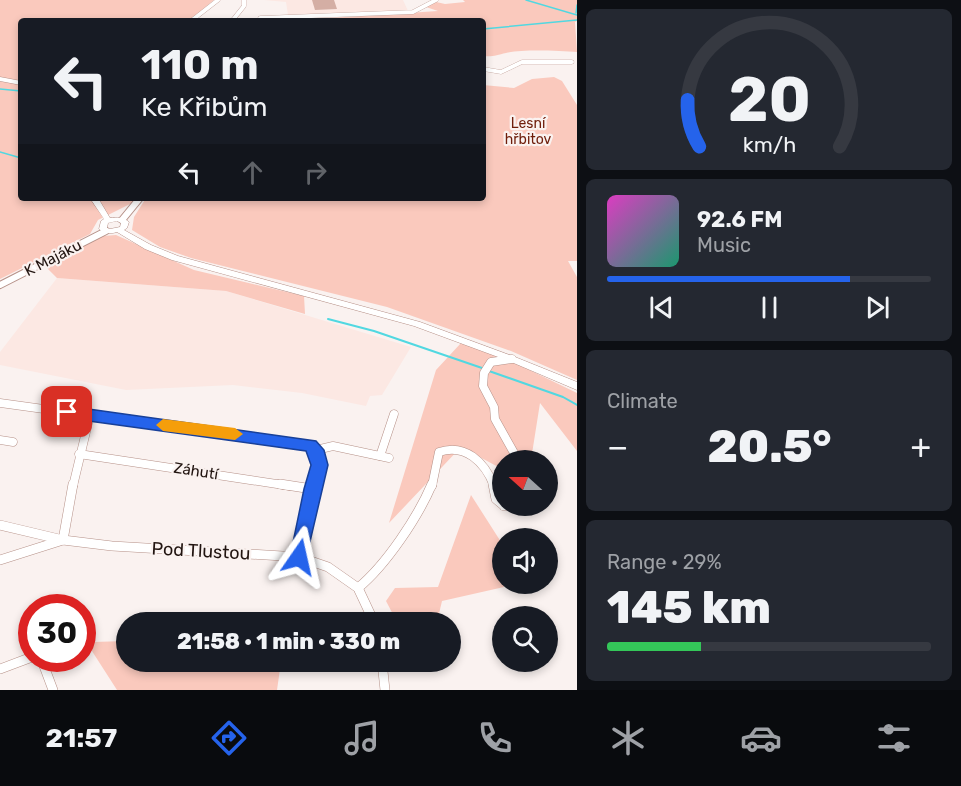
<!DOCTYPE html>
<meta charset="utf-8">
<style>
:root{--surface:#171b24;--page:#242831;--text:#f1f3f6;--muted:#9ea1a6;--line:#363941;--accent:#2563eb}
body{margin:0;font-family:Rubik,sans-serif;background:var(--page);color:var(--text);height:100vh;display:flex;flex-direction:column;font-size:22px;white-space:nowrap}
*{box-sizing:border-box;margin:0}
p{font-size:20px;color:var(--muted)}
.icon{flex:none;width:33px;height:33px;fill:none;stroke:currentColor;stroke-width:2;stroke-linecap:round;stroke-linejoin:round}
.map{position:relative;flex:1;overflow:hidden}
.side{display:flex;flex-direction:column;gap:9px;padding:9px;background:#0d0f14;width:384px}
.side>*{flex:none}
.banner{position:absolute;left:18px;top:18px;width:468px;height:183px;border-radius:6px;box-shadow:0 3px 9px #0003;background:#171b24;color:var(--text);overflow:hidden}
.needle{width:39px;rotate:291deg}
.tools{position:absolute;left:492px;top:450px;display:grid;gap:12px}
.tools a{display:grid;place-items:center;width:66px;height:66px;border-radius:50%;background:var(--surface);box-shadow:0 3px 9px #0003;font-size:30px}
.speed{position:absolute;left:18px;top:594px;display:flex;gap:12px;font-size:30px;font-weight:700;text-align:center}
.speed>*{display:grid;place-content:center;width:78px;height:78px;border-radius:50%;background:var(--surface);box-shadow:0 3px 9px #0003;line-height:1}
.speed .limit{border:9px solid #d22;background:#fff;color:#111}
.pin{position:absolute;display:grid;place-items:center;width:51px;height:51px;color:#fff;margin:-26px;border-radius:12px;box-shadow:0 3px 9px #0006}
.me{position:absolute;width:66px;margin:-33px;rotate:11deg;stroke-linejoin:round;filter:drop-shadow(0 0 4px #0008)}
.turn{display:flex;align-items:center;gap:21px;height:126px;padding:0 24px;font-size:27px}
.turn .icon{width:78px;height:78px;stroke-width:2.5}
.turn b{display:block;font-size:42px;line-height:51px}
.lanes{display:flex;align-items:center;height:57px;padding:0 24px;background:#0003;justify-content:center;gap:30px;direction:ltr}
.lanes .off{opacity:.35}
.big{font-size:45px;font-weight:800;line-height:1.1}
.side .tile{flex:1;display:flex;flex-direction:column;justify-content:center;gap:9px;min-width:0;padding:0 21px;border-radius:9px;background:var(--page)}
.side .dial{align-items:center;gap:0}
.dial svg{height:156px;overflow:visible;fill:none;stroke:var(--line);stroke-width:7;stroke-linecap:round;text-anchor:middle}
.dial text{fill:var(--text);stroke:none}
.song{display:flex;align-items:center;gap:18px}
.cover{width:72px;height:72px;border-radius:9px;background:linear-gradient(135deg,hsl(310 70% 55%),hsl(160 70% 35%))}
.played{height:6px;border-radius:3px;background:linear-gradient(90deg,var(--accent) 75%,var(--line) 75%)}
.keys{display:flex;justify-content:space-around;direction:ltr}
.heat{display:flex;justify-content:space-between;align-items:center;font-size:33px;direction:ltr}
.charge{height:9px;border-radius:4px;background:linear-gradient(90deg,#34c759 29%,var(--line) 0)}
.trip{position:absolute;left:116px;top:612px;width:345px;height:60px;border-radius:30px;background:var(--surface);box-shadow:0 3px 9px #0003;font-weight:800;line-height:60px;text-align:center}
.dock{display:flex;height:96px;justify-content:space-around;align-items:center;background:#090b0e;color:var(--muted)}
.dock .icon{width:42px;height:42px}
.dock .on{color:var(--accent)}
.dock b{font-size:27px;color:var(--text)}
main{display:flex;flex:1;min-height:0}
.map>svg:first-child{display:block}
.built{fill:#fce8e3}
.green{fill:#fac9bd}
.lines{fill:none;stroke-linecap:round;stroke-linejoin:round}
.stream-far1{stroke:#51d8e1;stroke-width:1.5}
.stream{stroke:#51d8e1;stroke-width:2}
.building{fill:#d4aea4}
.minor-far3-casing{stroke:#b69188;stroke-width:4.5}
.minor-far2-casing{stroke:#b69188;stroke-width:8}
.minor-far1-casing{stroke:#b69188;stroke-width:9}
.minor-casing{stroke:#b69188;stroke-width:10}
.secondary-casing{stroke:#b69188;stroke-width:1}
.minor-far3{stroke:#fff;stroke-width:4}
.minor-far2{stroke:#fff;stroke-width:6}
.minor-far1{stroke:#fff;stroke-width:8}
.minor{stroke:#fff;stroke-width:9}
.secondary{fill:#fff;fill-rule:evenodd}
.route{fill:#2563eb;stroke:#184099;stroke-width:1.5}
.slow{fill:#f59e0b}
.labels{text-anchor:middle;stroke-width:4.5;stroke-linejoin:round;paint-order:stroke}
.far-park-label{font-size:14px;fill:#6f1e0b;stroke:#faf2f0}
.street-label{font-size:15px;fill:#211410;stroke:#faf2f0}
.near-street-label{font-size:18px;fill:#211410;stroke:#faf2f0}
</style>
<main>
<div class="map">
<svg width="577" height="690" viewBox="0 0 577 690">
<rect width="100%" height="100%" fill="#faf2f0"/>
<g class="built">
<path d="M264,0H403L408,11L288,15L286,2Z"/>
<path d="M57,278L226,291L411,347L382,395L370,396L366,406L302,393L233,385L126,390L0,365V352Z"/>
</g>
<g class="green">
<path d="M0,0H214L189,21H21V198H136L132,203L98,220L90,234L0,279Z"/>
<path d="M463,0H577V21L575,22L577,52C559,51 523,49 506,53C497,55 493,57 483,56V21H282L438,11L423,6L432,1L445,4L465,2Z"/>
<path d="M554,77L562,81L577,105V261H568L577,277V380L511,351L387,307L191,258L160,247L132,230L134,217L146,198H483V85L514,88L532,79Z"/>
<path d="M116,235L194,270L304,296L305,314L226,291L57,278L45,266L103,236Z"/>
<path d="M461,343L517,364L577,393V451L540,403L531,460H502V469L461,447L389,523L436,370Z"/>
<path d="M471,495L501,542L504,587L442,601L437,622H397L386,601L395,588L438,587Z"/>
<path d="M126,641V662H270L280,669L277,690H117L90,648L93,642Z"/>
</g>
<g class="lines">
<g class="stream-far1">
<path d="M526,0L577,15"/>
<path d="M576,13L577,5"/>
<path d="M483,29L577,20"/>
<path d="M0,89L21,91"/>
<path d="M0,152L21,158"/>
</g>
<g class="stream">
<path d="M328,319L374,331L482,368"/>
<path d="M489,371L563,397L577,405"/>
</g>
</g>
<path class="building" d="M312,0H334L337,9L315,10Z"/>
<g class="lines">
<g class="minor-far3-casing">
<g id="minor-far3">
<path d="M260,18L413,12L436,0"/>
<path d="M191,21L218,0"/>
<path d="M232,21L244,6V0"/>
<path d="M483,69L501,72L522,62H572"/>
</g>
</g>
<g class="minor-far2-casing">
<g id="minor-far2">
<path d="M122,220L140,198"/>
<path d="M0,285L106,231"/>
</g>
</g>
<g class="minor-far1-casing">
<g id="minor-far1">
<path d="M512,359L491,362L484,373L483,386L494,407L495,419L518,460"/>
<path d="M0,403L311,446C325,457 318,472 313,486"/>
<path d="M0,440L13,442"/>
<path d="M316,450L333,446L389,458"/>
<path d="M79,454L290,486"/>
<path d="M380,456L394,414"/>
<path d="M73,486L90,415"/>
<path d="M432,486L439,452C465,443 485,462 494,486"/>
</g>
</g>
<g class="minor-casing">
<g id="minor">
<path d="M280,484L312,489"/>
<path d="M493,484L496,499L502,504"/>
<path d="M504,506H518"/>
<path d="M0,525L63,540L73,484"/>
<path d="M299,557L314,484"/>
<path d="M0,560L63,540L112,546L299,557L328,567L358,588L374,622"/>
<path d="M358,588C386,565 418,517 432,484"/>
<path d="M82,641L90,639"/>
<path d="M41,658L53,690"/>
<path d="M382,662L385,690"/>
<path d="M0,669L32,657"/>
</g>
</g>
<g class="secondary-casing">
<g id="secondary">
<path d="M0,77L21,81V85L0,81Z"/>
<path d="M90,198H98L110,218C117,217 123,217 129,222L127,228L124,230L151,245L178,256L420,322L515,357L577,382V390L509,361L414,326L172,260L145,249L117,232C110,234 105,234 99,229L101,221L104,219ZM117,221L121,223L120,227L110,229L107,228L108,223Z"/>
</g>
</g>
<use href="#minor-far3" class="minor-far3"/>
<use href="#minor-far2" class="minor-far2"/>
<use href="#minor-far1" class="minor-far1"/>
<use href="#minor" class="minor"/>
<use href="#secondary" class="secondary"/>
</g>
<path class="route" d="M67,406L316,441L324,450L328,465L305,563L299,565L293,563L290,557L304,489L311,465L306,451L67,418L60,412Z"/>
<path class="slow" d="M163,419L235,428L243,434L235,440L163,431L156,425Z"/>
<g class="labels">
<g class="far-park-label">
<text x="528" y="128">Lesní<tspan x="528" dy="16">hřbitov</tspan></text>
</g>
<g class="street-label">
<text transform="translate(53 258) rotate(-27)" y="5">K Majáku</text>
<text transform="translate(196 471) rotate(9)" y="5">Záhutí</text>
</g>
<g class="near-street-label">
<text transform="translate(201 551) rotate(3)" y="6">Pod Tlustou</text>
</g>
</g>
</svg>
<div class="tools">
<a><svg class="needle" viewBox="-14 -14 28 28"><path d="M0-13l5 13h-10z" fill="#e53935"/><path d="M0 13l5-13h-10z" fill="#9ea1a6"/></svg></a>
<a><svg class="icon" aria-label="sound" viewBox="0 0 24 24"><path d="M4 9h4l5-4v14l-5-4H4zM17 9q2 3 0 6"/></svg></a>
<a><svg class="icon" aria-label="search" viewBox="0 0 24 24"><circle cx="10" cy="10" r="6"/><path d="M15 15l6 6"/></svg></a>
</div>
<div class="speed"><div class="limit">30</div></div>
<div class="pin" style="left:67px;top:412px;background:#d93025"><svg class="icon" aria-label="arrive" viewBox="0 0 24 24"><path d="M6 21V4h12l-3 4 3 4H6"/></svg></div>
<svg class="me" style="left:299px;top:557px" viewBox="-20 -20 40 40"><path d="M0-17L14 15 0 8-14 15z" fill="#2563eb" stroke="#fff" stroke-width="4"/></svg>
<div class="trip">21:58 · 1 min · 330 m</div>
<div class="banner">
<div class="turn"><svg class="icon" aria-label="left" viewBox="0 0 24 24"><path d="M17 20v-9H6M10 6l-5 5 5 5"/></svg><div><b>110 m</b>Ke Křibům</div></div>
<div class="lanes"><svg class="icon" aria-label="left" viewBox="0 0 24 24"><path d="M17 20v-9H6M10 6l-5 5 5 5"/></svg><svg class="icon off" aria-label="ahead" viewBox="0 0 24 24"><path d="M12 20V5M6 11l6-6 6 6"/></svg><svg class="icon off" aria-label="right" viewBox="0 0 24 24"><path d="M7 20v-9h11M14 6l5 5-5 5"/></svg></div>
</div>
</div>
<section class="side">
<div class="tile dial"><svg viewBox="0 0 100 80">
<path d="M14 69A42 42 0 1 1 86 69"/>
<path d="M14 69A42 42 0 0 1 8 45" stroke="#2563eb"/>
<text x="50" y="56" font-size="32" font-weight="700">20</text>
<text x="50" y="72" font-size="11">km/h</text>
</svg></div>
<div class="tile">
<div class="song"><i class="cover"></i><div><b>92.6 FM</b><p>Music</p></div></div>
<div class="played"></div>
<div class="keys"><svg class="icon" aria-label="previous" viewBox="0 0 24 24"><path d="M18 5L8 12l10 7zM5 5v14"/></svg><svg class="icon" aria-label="pause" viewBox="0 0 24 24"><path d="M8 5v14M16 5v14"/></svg><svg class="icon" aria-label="next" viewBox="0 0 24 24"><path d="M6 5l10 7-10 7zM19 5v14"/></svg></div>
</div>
<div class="tile"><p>Climate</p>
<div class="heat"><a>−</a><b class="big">20.5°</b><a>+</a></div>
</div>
<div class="tile"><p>Range · 29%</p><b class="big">145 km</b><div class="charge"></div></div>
</section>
</main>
<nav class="dock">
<b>21:57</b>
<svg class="icon on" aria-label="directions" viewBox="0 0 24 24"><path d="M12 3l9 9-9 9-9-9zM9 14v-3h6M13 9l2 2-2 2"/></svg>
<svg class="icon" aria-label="music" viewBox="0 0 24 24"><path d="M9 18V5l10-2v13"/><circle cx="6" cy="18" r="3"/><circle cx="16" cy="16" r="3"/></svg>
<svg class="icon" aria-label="phone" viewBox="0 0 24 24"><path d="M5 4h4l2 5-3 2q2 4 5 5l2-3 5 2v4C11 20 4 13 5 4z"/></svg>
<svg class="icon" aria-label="climate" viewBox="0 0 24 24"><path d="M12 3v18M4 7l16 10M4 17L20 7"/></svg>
<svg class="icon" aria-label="car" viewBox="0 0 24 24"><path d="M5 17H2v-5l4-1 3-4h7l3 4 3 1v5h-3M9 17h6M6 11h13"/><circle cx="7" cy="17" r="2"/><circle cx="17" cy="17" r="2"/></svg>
<svg class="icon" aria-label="filters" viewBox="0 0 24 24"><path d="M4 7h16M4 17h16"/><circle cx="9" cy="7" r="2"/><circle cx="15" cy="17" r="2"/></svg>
</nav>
